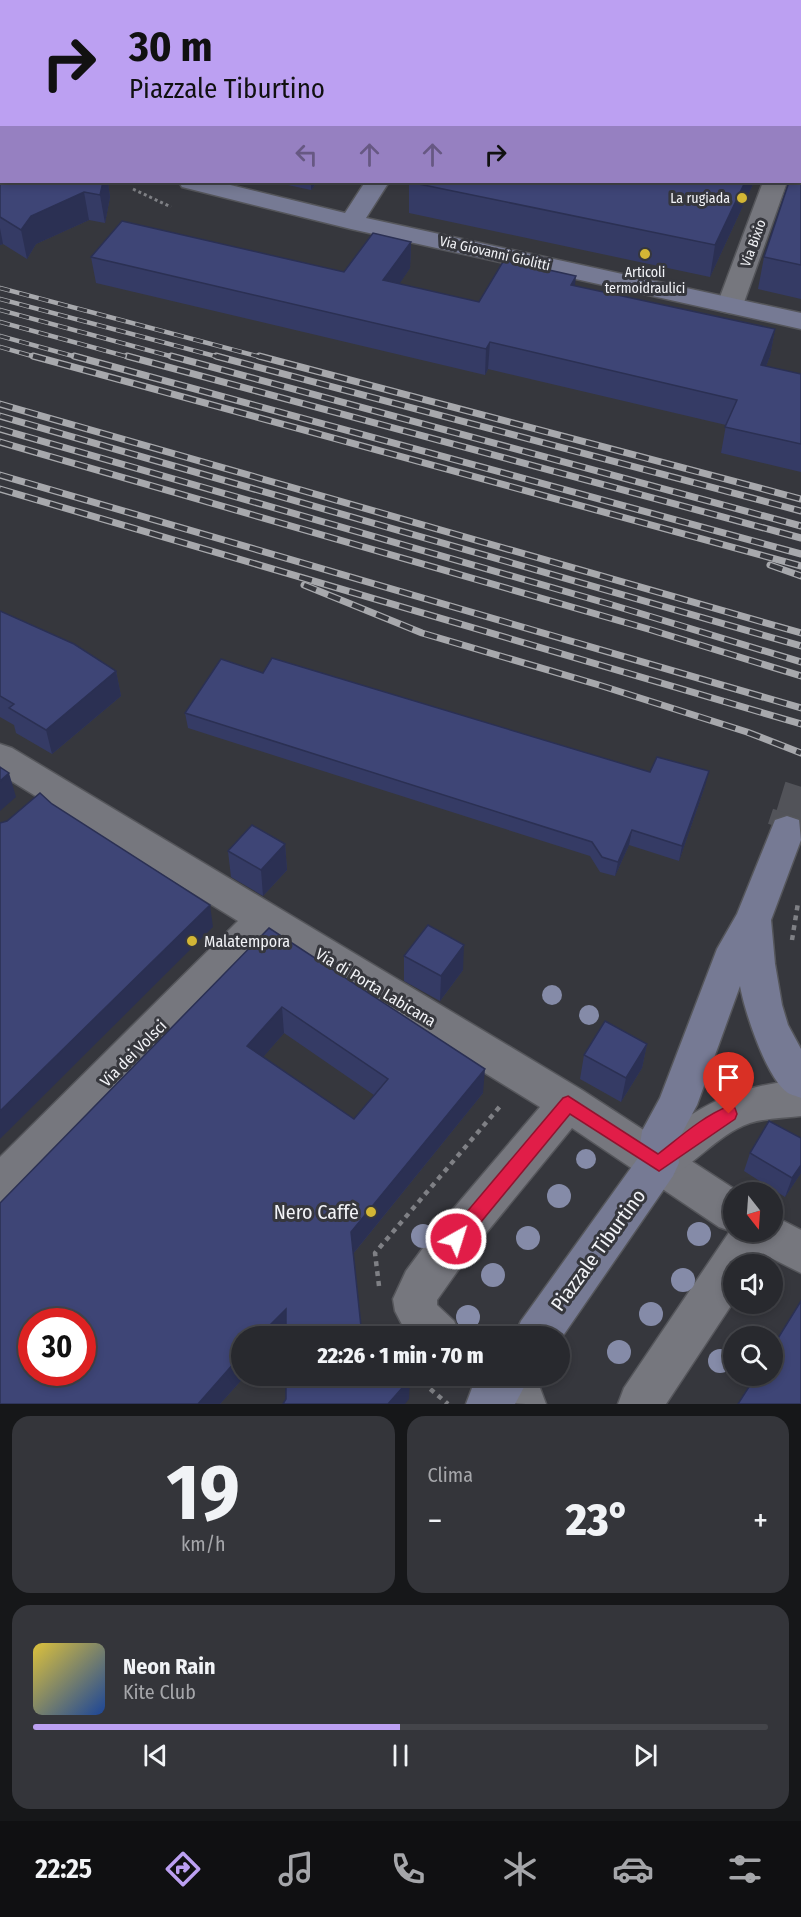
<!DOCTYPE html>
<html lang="it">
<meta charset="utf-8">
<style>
:root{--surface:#28292e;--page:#34353a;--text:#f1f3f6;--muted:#a5a6aa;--line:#44454a;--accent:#bca0f2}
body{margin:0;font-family:"Fira Sans Condensed",sans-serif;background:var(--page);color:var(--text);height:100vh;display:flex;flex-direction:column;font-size:22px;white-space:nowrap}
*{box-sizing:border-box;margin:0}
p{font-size:20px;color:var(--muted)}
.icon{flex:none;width:33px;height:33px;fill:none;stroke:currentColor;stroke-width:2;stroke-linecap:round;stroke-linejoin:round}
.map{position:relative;height:1404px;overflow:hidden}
.panel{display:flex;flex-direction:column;gap:12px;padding:12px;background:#161719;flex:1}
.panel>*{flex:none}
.guide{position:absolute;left:0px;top:0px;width:801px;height:183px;box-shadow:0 3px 9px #0003,0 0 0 2px var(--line);background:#bca0f2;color:#111;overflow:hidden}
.needle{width:39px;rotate:163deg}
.controls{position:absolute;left:723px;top:1182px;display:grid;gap:12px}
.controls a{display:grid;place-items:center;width:60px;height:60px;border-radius:50%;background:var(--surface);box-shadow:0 3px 9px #0003,0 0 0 2px var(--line);font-size:30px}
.speed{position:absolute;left:18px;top:1308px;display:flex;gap:12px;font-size:30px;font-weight:700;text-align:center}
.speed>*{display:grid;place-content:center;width:78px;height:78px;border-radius:50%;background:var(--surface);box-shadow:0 3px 9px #0003,0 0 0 2px var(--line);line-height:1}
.speed .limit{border:9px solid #d22;background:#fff;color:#111}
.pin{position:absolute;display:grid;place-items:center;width:51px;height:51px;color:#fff;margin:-62px -26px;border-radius:50% 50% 50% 0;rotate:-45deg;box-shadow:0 0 6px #0007}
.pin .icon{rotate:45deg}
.me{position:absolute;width:66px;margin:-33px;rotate:39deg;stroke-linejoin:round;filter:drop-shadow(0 0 4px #0008)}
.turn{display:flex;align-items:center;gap:21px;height:126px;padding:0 30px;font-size:27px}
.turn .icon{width:78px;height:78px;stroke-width:2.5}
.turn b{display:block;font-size:42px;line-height:51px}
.lanes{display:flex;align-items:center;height:57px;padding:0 30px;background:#0003;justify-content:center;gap:30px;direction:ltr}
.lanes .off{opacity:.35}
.big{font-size:45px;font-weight:800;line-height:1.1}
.panel .tile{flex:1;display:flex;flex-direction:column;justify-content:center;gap:9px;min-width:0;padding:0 21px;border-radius:18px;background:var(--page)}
.panel .dial{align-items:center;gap:0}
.dial b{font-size:78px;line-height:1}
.song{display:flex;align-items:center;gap:18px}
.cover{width:72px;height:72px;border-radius:9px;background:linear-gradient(135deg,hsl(50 70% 55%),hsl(220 70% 35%))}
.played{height:6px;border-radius:3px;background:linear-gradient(90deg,var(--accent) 50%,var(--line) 50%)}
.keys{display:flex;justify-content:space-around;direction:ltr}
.heat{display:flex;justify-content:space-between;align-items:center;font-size:33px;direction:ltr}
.panel .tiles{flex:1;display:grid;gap:12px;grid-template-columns:1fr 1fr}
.tile:last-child{grid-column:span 2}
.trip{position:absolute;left:231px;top:1326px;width:339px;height:60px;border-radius:30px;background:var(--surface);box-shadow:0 3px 9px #0003,0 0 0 2px var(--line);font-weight:800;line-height:60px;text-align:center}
.menu{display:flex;height:96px;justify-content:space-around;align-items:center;background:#101012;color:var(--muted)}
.menu .icon{width:42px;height:42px}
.menu .on{color:var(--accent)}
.menu b{font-size:27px;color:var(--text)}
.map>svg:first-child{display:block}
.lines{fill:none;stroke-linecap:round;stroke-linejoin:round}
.secondary-tunnel-far1{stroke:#525359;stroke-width:31;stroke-dasharray:31 16;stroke-linecap:butt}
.secondary-tunnel{stroke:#525359;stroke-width:40;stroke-dasharray:40 20;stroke-linecap:butt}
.minor-casing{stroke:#55565b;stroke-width:3}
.tertiary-casing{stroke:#55565b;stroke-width:3}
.secondary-casing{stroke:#55565b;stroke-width:3}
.path-far1{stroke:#7f8085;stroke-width:3;stroke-dasharray:3 3;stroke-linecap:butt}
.path{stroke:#7f8085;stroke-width:4.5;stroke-dasharray:5 5;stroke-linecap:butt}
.minor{fill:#76777e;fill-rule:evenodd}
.tertiary{fill:#76777e;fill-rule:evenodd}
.secondary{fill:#767a94;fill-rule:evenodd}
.rail-far1-casing{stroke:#a7a8ac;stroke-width:4.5}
.rail-casing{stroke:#a7a8ac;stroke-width:7}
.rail-far1{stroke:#36373d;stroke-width:3;stroke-dasharray:10;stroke-linecap:butt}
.rail{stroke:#36373d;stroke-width:4.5;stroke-dasharray:13;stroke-linecap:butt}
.tree{fill:#858ba8}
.wall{fill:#353b65;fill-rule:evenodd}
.shaded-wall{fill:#2b3053}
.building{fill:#3e4576;stroke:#2b3053;stroke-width:1.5;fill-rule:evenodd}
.route{fill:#e11d48;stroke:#92132f;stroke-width:1.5}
.poi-dot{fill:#d3b635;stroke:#36373d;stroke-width:2}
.labels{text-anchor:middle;stroke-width:6;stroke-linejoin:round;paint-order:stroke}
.far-poi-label{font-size:14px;fill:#f2f3f7;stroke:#36373d;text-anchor:end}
.far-street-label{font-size:14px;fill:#f2f3f7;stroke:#36373d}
.poi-label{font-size:16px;fill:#f2f3f7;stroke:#36373d;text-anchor:start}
.street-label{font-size:16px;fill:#f2f3f7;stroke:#36373d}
.near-poi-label{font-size:20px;fill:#f2f3f7;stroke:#36373d;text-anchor:end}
.near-street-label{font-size:20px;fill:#f2f3f7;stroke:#36373d}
</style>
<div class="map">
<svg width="801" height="1404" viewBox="0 0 801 1404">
<rect width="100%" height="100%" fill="#36373d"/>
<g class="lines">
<path class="secondary-tunnel-far1" d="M791,816L801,784"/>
<path class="secondary-tunnel" d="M787,830L792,815"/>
<g class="minor-casing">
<g id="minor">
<path d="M763,182H787L743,305L739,311L730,313L721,311L717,305Z"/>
<path d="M0,744L12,748L582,1090L739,1192H734V1232H772V1215L801,1230V1273L763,1254L757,1264H734V1301L666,1404H618L624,1388L730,1231L719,1227L572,1128L473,1249L437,1300V1305L454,1321L461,1336H408L395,1311L393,1299L406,1271L443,1221L540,1107L268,939L15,1199L0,1204V1157L238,921L0,774Z"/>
<path d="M465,1376H523L540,1388L546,1404C510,1404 481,1404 465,1376Z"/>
</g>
</g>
<g class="tertiary-casing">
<path id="tertiary" d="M801,1080V1116C784,1118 766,1118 750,1123C715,1135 693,1169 659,1182L645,1176L639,1163C646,1147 656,1141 670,1130C713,1097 747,1085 801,1080Z"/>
</g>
<g class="secondary-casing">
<g id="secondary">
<path d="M482,0H504L482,2Z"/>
<path d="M179,182H218L345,213L365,182H389L366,218L801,313V329L351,229L182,187Z"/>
<path d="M787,816L799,820L801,840L771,920L775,964L782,1005L788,1025L801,1049V1098C797,1096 791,1095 788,1093C766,1078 745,1012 740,986L697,1105L681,1135L678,1149L679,1163L673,1176L560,1340V1336H514L521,1321L638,1158L642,1131L660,1098L717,949L737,914L775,820Z"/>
<path d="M481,1376H530L515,1404H466L472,1388Z"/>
</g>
</g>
<path class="path-far1" d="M133,189L171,207"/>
<g class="path">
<path d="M792,940L798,903"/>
<path d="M379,1286L375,1253L502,1104"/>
<path d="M415,1376L448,1404"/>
</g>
<use href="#minor" class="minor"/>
<use href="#tertiary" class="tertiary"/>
<use href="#secondary" class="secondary"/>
<g class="rail-far1-casing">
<g id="rail-far1">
<path d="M0,288L264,358"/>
<path d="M0,299L222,358"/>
<path d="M0,310L177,358"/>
<path d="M0,322L132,358"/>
<path d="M0,336L80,358"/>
<path d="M0,347L39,358"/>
</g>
</g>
<g class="rail-casing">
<g id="rail">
<path d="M33,356L801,566"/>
<path d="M74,356L801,554"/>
<path d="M127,356L801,538"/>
<path d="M171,356L801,526"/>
<path d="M216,356L801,511"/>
<path d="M259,356L801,499"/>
<path d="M0,404L801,633"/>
<path d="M0,416L801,646"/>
<path d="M0,429L609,604L801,662"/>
<path d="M0,442L648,629L801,676"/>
<path d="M0,475L801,708"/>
<path d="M0,489L801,724"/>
<path d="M770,565L801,576"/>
<path d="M304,585L422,633L599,685L747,732L801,753"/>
</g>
</g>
<use href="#rail-far1" class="rail-far1"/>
<use href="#rail" class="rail"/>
</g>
<g class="tree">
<circle cx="552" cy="995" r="10"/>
<circle cx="589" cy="1015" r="10"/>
<circle cx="586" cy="1159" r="10"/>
<circle cx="559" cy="1196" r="12"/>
<circle cx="699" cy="1234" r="12"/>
<circle cx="423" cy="1236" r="12"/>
<circle cx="528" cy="1238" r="12"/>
<circle cx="493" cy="1275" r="12"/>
<circle cx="683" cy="1280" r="12"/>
<circle cx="651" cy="1314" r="12"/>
<circle cx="468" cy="1317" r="12"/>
<circle cx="619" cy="1352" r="12"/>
<circle cx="720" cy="1361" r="12"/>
</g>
<g class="wall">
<path d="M0,0H444L443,2H2V117L0,116Z"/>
<path d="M527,0H801V129H800V2H526Z"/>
<path d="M0,123L108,182L110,197L105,223L89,220L36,244L27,259L3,244L0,245Z"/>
<path d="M801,144V299L758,289L764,257Z"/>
<path d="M274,182H317L311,190Z"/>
<path d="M409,182H754L710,277L409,213Z"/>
<path d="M411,242L410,268L399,284L479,302L575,286L775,329L770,356L766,366L801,374V472L721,453L726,425L488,369L485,375L96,283L91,257L344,272Z"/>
<path d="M0,611L116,671L121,696L52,754L16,733L14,725L0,717Z"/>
<path d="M263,673L650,772L705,786L679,861L629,845L615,876L600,872L590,856L188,728L185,713Z"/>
<path d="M285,844L287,870L263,896L231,877L228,851Z"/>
<path d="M269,928L483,1093L353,1254L286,1333L242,1376H245L220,1404H0ZM284,1033L374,1095L354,1119L263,1057Z"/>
<path d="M404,956L463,970L440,1001L404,981Z"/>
<path d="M647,1044L642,1068L621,1102L580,1079L584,1055Z"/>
<path d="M750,1153L801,1173L785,1197L744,1171Z"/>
</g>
<g class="shaded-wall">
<path d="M425,0H444L443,2H424Z"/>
<path d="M570,0H582V2H569Z"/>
<path d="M0,90H2V104L0,96Z"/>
<path d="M103,182H108L110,197L105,223L100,195Z"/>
<path d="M311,182H317L311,190Z"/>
<path d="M745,182H754L710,277L715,245Z"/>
<path d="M84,192L89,220L36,244L27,259L21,230L31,216Z"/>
<path d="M0,228L3,244L0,245Z"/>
<path d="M411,242L410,268L384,307L383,280Z"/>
<path d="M576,276L573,303L571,285Z"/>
<path d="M775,329L770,356L756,391L761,365Z"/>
<path d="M490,342L488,369L485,375L486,349Z"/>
<path d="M116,671L121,696L52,754L46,730Z"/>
<path d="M709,771L705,786L679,861L682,846Z"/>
<path d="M9,773L16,797L0,811V781Z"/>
<path d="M632,830L629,845L615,876L618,862Z"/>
<path d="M285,844L287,870L263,896L261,870Z"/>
<path d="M210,905L213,927L0,1139V1111Z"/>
<path d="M464,945L463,970L440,1001L441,976Z"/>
<path d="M282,1007L284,1033L251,1071L247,1046Z"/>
<path d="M647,1044L642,1068L621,1102L626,1078Z"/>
<path d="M485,1069L483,1093L352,1255L351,1232Z"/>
<path d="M801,1165V1173L785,1197L792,1178Z"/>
<path d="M286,1309L289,1330L283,1336H259Z"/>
<path d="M242,1354V1376H245L220,1404H198Z"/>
<path d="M410,1379L409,1399L405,1404H388Z"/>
</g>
<g class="building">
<path d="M0,0H425L424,2H2V90H0Z"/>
<path d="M527,0H570L569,2H526Z"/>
<path d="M764,0H801V95H800V2H763Z"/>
<path d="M0,123H2V182H103L100,195L84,192L31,216L21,230L0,217Z"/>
<path d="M801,144V265L764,257L789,182H800V148Z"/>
<path d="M409,182H745L715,245Z"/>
<path d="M122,221L344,272L373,233L411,242L383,280L479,302L504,260L576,276L571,285L775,329L761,365L801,374V444L725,427L737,400L490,342L486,349L91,257Z"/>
<path d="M0,611L74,644L116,671L46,730L9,708L14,704L0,696Z"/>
<path d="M272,658L650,772L657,757L709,771L682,846L632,830L618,862L602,857L592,842L185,713L221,659L263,673Z"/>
<path d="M0,767L9,773L0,781Z"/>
<path d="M40,793L52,804L210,905L0,1111V823L7,821Z"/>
<path d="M252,825L285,844L261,870L228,851Z"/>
<path d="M428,925L464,945L441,976L404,956Z"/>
<path d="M269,928L485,1069L351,1232L362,1336H286V1309L259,1336H242V1354L198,1404H0V1203ZM282,1007L388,1079L354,1119L247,1046ZM32,1322H82V1372H32Z"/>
<path d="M605,1021L647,1044L626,1078L584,1055Z"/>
<path d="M769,1121L801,1138V1165L792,1178L750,1153Z"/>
<path d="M801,1301V1404H738L756,1376H772V1348Z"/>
<path d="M286,1376H406L410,1379L388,1404H283L286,1399Z"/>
</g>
<path class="route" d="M568,1096L658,1154C680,1137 703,1116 729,1106L735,1108L737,1114L735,1119L659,1171L570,1114L462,1245L456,1247L449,1245L447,1239L449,1233L563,1098Z"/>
<g class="poi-dot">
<circle cx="742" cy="198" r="6"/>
<circle cx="645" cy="254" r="6"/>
<circle cx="192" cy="941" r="6"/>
<circle cx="371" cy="1212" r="6"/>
</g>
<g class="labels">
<g class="far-poi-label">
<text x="730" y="203">La rugiada</text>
<text x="645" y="277" text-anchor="middle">Articoli<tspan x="645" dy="16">termoidraulici</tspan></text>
</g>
<g class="far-street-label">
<text transform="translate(753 243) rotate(-70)" y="5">Via Bixio</text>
<text transform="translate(495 253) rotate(13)" y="5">Via Giovanni Giolitti</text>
</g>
<g class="poi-label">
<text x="204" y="947">Malatempora</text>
</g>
<g class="street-label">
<text transform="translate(376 987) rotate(31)" y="6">Via di Porta Labicana</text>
<text transform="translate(133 1053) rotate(-45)" y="6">Via dei Volsci</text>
</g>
<g class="near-poi-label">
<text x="359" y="1219">Nero Caffè</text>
</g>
<g class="near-street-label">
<text transform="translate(598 1250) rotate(-54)" y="7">Piazzale Tiburtino</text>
</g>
</g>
</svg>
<div class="controls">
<a><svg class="needle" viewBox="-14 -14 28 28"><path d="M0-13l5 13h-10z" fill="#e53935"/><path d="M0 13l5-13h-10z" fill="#a5a6aa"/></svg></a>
<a><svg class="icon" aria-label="sound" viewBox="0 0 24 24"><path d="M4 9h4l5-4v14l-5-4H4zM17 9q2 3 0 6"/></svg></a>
<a><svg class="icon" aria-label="search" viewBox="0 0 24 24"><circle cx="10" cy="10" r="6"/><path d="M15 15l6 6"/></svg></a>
</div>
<div class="speed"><div class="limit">30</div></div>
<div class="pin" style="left:729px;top:1114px;background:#d93025"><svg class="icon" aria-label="arrive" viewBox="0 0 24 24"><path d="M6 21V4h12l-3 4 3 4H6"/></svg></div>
<svg class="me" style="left:456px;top:1239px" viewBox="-20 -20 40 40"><circle r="17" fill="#e11d48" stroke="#fff" stroke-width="3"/><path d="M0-11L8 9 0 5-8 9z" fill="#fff"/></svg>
<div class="trip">22:26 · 1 min · 70 m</div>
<div class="guide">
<div class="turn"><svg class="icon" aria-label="right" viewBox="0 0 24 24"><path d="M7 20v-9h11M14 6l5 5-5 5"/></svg><div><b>30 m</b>Piazzale Tiburtino</div></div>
<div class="lanes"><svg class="icon off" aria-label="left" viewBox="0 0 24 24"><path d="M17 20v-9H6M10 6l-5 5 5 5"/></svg><svg class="icon off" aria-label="ahead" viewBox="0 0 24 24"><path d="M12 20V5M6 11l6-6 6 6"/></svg><svg class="icon off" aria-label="ahead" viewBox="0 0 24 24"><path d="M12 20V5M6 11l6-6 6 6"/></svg><svg class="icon" aria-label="right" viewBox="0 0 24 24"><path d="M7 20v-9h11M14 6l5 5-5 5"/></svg></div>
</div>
</div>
<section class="panel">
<div class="tiles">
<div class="tile dial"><b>19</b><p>km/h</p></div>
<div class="tile"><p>Clima</p>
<div class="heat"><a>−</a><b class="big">23°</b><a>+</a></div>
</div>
<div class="tile">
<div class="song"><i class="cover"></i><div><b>Neon Rain</b><p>Kite Club</p></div></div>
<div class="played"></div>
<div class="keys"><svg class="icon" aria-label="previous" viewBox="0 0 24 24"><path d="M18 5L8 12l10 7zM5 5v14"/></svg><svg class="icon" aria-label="pause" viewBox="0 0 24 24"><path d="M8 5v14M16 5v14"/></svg><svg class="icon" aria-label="next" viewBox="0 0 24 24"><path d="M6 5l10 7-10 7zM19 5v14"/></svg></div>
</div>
</div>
</section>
<nav class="menu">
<b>22:25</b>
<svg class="icon on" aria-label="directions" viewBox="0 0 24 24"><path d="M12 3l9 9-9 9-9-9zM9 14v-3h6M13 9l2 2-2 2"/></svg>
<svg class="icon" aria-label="music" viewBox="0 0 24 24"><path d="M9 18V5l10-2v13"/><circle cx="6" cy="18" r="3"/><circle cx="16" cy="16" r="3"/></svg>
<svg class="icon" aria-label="phone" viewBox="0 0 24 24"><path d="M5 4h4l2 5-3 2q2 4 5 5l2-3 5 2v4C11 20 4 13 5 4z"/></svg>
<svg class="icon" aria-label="climate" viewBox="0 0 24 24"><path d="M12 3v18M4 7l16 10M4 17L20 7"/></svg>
<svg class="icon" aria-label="car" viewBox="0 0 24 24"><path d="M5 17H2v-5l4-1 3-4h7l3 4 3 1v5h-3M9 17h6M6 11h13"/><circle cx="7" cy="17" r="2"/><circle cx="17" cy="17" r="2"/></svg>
<svg class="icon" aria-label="filters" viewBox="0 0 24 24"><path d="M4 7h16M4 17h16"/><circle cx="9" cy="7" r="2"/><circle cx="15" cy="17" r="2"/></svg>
</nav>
